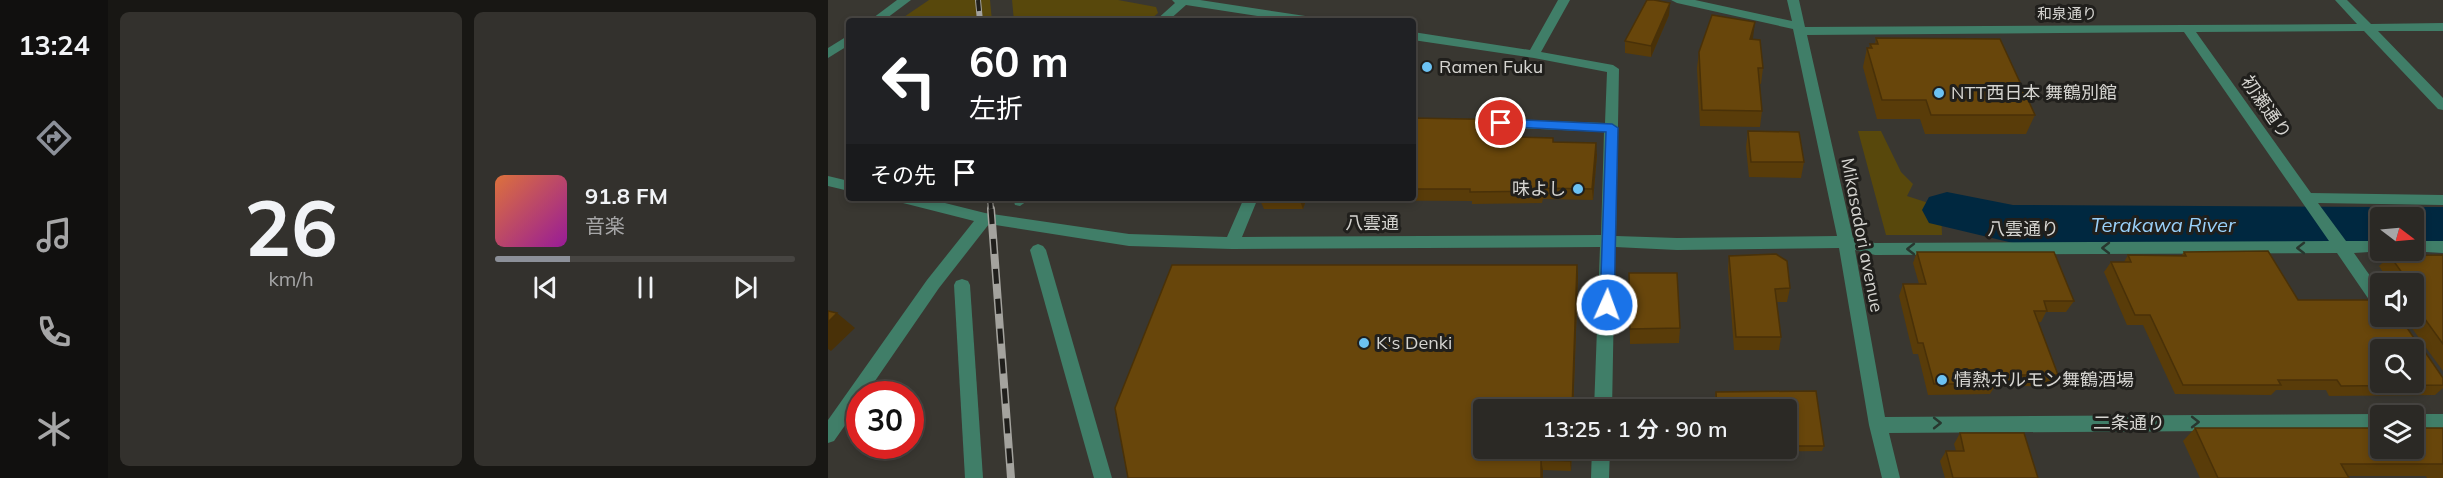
<!DOCTYPE html>
<html lang="ja">
<meta charset="utf-8">
<style>
:root{--surface:#2b2925;--page:#33312d;--text:#f1f3f6;--muted:#a6a6a7;--line:#474542;--accent:#8c9099}
body{margin:0;font-family:Mulish,"Noto Sans JP",sans-serif;background:var(--page);color:var(--text);height:100vh;display:flex;flex-direction:column;font-size:22px;white-space:nowrap}
*{box-sizing:border-box;margin:0}
p{font-size:20px;color:var(--muted)}
.icon{flex:none;width:33px;height:33px;fill:none;stroke:currentColor;stroke-width:2;stroke-linecap:round;stroke-linejoin:round}
.map{position:relative;flex:1;overflow:hidden}
.drawer{display:flex;flex-direction:column;gap:12px;padding:12px;background:#181714;width:720px}
.drawer>*{flex:none}
.banner{position:absolute;left:18px;top:18px;width:570px;height:183px;border-radius:6px;box-shadow:0 3px 9px #0003,0 0 0 2px var(--line);background:#202124;color:#fff;overflow:hidden}
.needle{width:39px;rotate:106deg}
.fabs{position:absolute;left:1542px;top:207px;display:grid;gap:12px}
.fabs a{display:grid;place-items:center;width:54px;height:54px;border-radius:6px;background:var(--surface);box-shadow:0 3px 9px #0003,0 0 0 2px var(--line);font-size:30px}
.speed{position:absolute;left:18px;top:381px;display:flex;gap:12px;font-size:30px;font-weight:700;text-align:center}
.speed>*{display:grid;place-content:center;width:78px;height:78px;border-radius:50%;background:var(--surface);box-shadow:0 3px 9px #0003,0 0 0 2px var(--line);line-height:1}
.speed .limit{border:9px solid #d22;background:#fff;color:#111}
.pin{position:absolute;display:grid;place-items:center;width:51px;height:51px;color:#fff;margin:-26px;border:3px solid #fff;border-radius:50%;box-shadow:0 2px 6px #0007}
.me{position:absolute;width:66px;margin:-33px;rotate:2deg;stroke-linejoin:round;filter:drop-shadow(0 0 4px #0008)}
.turn{display:flex;align-items:center;gap:21px;height:126px;padding:0 24px;font-size:27px}
.turn .icon{width:78px;height:78px;stroke-width:2.5}
.turn b{display:block;font-size:42px;line-height:51px}
.then{display:flex;align-items:center;height:57px;padding:0 24px;background:#0003;gap:12px;font-size:22px}
.drawer .card{flex:1;display:flex;flex-direction:column;justify-content:center;gap:9px;min-width:0;padding:0 21px;border-radius:9px;background:var(--page)}
.drawer .dial{align-items:center;gap:0}
.dial b{font-size:78px;line-height:1}
.song{display:flex;align-items:center;gap:18px}
.cover{width:72px;height:72px;border-radius:9px;background:linear-gradient(135deg,hsl(20 70% 55%),hsl(300 70% 35%))}
.played{height:6px;border-radius:3px;background:linear-gradient(90deg,var(--accent) 25%,var(--line) 25%)}
.keys{display:flex;justify-content:space-around;direction:ltr}
.drawer .tiles{flex:1;display:grid;gap:12px;grid-template-columns:repeat(2,1fr)}
.trip{position:absolute;left:645px;top:399px;width:324px;height:60px;border-radius:6px;background:var(--surface);box-shadow:0 3px 9px #0003,0 0 0 2px var(--line);font-weight:600;line-height:60px;text-align:center}
main{display:flex;flex:1;min-height:0}
.tabs{display:flex;flex-direction:column;width:108px;justify-content:space-around;align-items:center;background:#11100f;color:var(--muted)}
.tabs .icon{width:42px;height:42px}
.tabs .on{color:var(--accent)}
.tabs b{font-size:27px;color:var(--text)}
.map>svg:first-child{display:block}
.green{fill:#58480c}
.lines{fill:none;stroke-linecap:round;stroke-linejoin:round}
.river{fill:#002840;fill-rule:evenodd}
.minor{fill:#407e68;fill-rule:evenodd}
.rail-far1-casing{stroke:#a4a39e;stroke-width:6}
.rail-casing{stroke:#a4a39e;stroke-width:8}
.rail-far1{stroke:#201f1c;stroke-width:4;stroke-dasharray:11;stroke-linecap:butt}
.rail{stroke:#201f1c;stroke-width:5;stroke-dasharray:15;stroke-linecap:butt}
.wall{fill:#593c09}
.shaded-wall{fill:#493108}
.building{fill:#68460b;stroke:#493108;stroke-width:1.5;fill-rule:evenodd}
.oneway{stroke:#28372f}
.route{fill:#1a73e8;stroke:#114b97;stroke-width:1.5}
.poi-dot{fill:#6cc2f3;stroke:#201f1c;stroke-width:2}
.labels{text-anchor:middle;stroke-width:6;stroke-linejoin:round;paint-order:stroke}
.far-street-label{font-size:15px;fill:#d5d4d0;stroke:#201f1c}
.poi-label{font-size:18px;fill:#d5d4d0;stroke:#201f1c;text-anchor:start}
.street-label{font-size:18px;fill:#d5d4d0;stroke:#201f1c}
.water-label{font-size:20px;font-style:italic;fill:#9ad1fa;stroke:#201f1c}
</style>
<main>
<nav class="tabs">
<b>13:24</b>
<svg class="icon on" aria-label="directions" viewBox="0 0 24 24"><path d="M12 3l9 9-9 9-9-9zM9 14v-3h6M13 9l2 2-2 2"/></svg>
<svg class="icon" aria-label="music" viewBox="0 0 24 24"><path d="M9 18V5l10-2v13"/><circle cx="6" cy="18" r="3"/><circle cx="16" cy="16" r="3"/></svg>
<svg class="icon" aria-label="phone" viewBox="0 0 24 24"><path d="M5 4h4l2 5-3 2q2 4 5 5l2-3 5 2v4C11 20 4 13 5 4z"/></svg>
<svg class="icon" aria-label="climate" viewBox="0 0 24 24"><path d="M12 3v18M4 7l16 10M4 17L20 7"/></svg>
</nav>
<section class="drawer">
<div class="tiles">
<div class="card dial"><b>26</b><p>km/h</p></div>
<div class="card">
<div class="song"><i class="cover"></i><div><b>91.8 FM</b><p>音楽</p></div></div>
<div class="played"></div>
<div class="keys"><svg class="icon" aria-label="previous" viewBox="0 0 24 24"><path d="M18 5L8 12l10 7zM5 5v14"/></svg><svg class="icon" aria-label="pause" viewBox="0 0 24 24"><path d="M8 5v14M16 5v14"/></svg><svg class="icon" aria-label="next" viewBox="0 0 24 24"><path d="M6 5l10 7-10 7zM19 5v14"/></svg></div>
</div>
</div>
</section>
<div class="map">
<svg width="1615" height="478" viewBox="0 0 1615 478">
<rect width="100%" height="100%" fill="#393731"/>
<g class="green">
<path d="M101,0H162L164,21H70Z"/>
<path d="M184,0H290L328,7L330,13L321,21H186Z"/>
<path d="M1030,131H1053L1073,172L1085,184L1079,196L1113,207L1114,235H1058Z"/>
</g>
<g class="lines">
<path class="river" d="M1119,192L1185,205L1552,207L1569,212L1586,207H1615V245H1586V218H1552V245L1185,243L1101,223L1094,210L1101,197Z"/>
<g class="minor">
<path d="M69,0H83L55,21H41Z"/>
<path d="M344,0H372L484,17L490,21H462L358,5L340,21H327L347,3Z"/>
<path d="M730,0H742L713,52L785,65L791,69L788,236L849,238L1009,236L965,29L849,3L843,0H867L964,21L959,0H971L977,27L1529,24L1507,0H1519L1543,24L1615,23V31H1550L1615,98V110L1610,109L1536,31L1368,32L1483,193L1615,195V205L1490,203L1518,241H1552V250L1557,251L1526,253L1552,290V308L1546,307L1509,253L1047,255L1027,250L1057,417L1552,414L1556,416H1552V430L1061,433L1072,478H1054L1041,425L1011,248L849,250L787,247L784,410H766L772,247L404,249L301,246L161,224L111,288L38,394H32V404L6,441L0,443V420L99,280L146,221L75,203L68,198H97L157,213L301,234L399,237L416,198H430L414,237L773,235L776,132L670,127L663,123L670,119L777,123L779,72L706,58L585,40V32L702,50ZM1356,32L1501,241L1047,243L1025,238L979,35Z"/>
<path d="M21,35V45L0,58V48Z"/>
<path d="M0,176L21,181V191L0,186Z"/>
<path d="M185,198H199V201L192,206L187,205Z"/>
<path d="M1586,241H1615V253L1581,251L1586,250Z"/>
<path d="M210,244L215,246L218,250L284,478H266L202,250L205,246Z"/>
<path d="M134,279L140,281L142,285L155,478H137L126,285L128,281Z"/>
<path d="M1586,414H1615V430H1586V416H1582Z"/>
<path d="M764,448H782L781,478H763Z"/>
</g>
<g class="rail-far1-casing">
<g id="rail-far1">
<path d="M150,0L152,21"/>
<path d="M162,198L163,211"/>
</g>
</g>
<g class="rail-casing">
<path id="rail" d="M163,209L183,478"/>
</g>
<use href="#rail-far1" class="rail-far1"/>
<use href="#rail" class="rail"/>
</g>
<g class="wall">
<path d="M841,15L823,57L797,53V41Z"/>
<path d="M1048,38L1207,115L1198,134H1097L1092,119H1049L1035,67L1039,48H1041L1042,44H1047Z"/>
<path d="M924,39L935,68L933,84H931L934,111L932,127L872,126L869,68L871,52Z"/>
<path d="M585,118L690,120L692,132L691,137L726,142L769,155L765,200L715,199L714,203L644,204V201L478,200L475,209H436L431,198H585Z"/>
<path d="M920,131L976,162L973,178L921,177L918,147Z"/>
<path d="M1089,252L1246,301L1238,312H1218L1213,322H1210L1230,375L1222,386H1167L1162,394L1100,395L1090,354H1085L1071,296L1075,284H1091L1085,263Z"/>
<path d="M1356,252L1470,300L1588,341L1594,342L1575,316H1586V284H1563L1551,266L1562,256L1615,255V371L1596,345L1597,352L1615,378V388L1607,395L1501,396L1498,390H1448L1443,395L1347,394L1315,325H1299L1276,272L1283,262H1296L1300,255L1353,256Z"/>
<path d="M901,256L962,288L959,302H949L953,337L951,350H906L900,269Z"/>
<path d="M749,265L750,276L743,471L715,470L300,478Z"/>
<path d="M801,273L852,328L851,343L802,344Z"/>
<path d="M988,391L996,446L994,451L891,452V448H958V410H888L887,397L888,392Z"/>
<path d="M1367,428H1615V478H1599L1598,476H1520L1521,478H1372L1355,441Z"/>
<path d="M1132,433L1210,478H1117L1112,461L1118,451H1128L1126,444Z"/>
</g>
<g class="shaded-wall">
<path d="M842,3L841,15L823,57V46Z"/>
<path d="M927,22L925,38L920,55L922,39Z"/>
<path d="M690,120L692,132L690,149L688,137Z"/>
<path d="M768,143L769,155L765,200L764,189Z"/>
<path d="M471,198H478V200L475,209Z"/>
<path d="M749,265L750,276L745,410H744Z"/>
<path d="M9,313L27,328L3,351L0,349V322Z"/>
<path d="M742,448H744L743,471L742,461Z"/>
<path d="M713,460L715,470V478H713Z"/>
</g>
<g class="building">
<path d="M819,0H826L842,3L823,46L797,41Z"/>
<path d="M884,15L927,22L922,39L932,40L935,68H930L934,111L874,110L871,52Z"/>
<path d="M1048,38L1172,39L1207,115H1103L1098,100H1054L1039,48H1044L1042,44H1050Z"/>
<path d="M585,118L690,120L688,137L725,138V142L768,143L764,189L713,188V191L642,192V189H585Z"/>
<path d="M920,131L971,132L976,162H923Z"/>
<path d="M1440,251L1470,300H1552V316H1571L1588,341L1596,342L1597,352L1615,378V385L1513,386L1509,380H1450L1453,385H1355L1322,315H1307L1283,262H1303L1300,255L1358,256L1356,252ZM1552,350H1586V382H1552Z"/>
<path d="M1089,252H1226L1246,301H1216L1219,311H1206L1230,375H1166L1169,384H1106L1095,343H1090L1075,284H1098Z"/>
<path d="M948,254L959,261L962,288L947,289L953,337H908L901,256Z"/>
<path d="M1615,255V344L1586,304V300H1594L1586,288V284H1582L1562,256Z"/>
<path d="M344,265H749L744,410H656V448H742V461L713,460V478H300L287,408Z"/>
<path d="M801,273H849L852,328L802,329Z"/>
<path d="M0,311L9,313L0,322Z"/>
<path d="M988,391L996,446H958V410H889L888,392Z"/>
<path d="M1367,428H1552V448H1586V428H1615V464H1513L1521,478H1390Z"/>
<path d="M1132,433H1196L1210,478H1125L1118,451H1136Z"/>
</g>
<defs><path id="oneway-chevron" d="M-2-3.5L2.5 0L-2 3.5" fill="none" stroke-width="1.6" stroke-linecap="round" stroke-linejoin="round" transform="scale(1.5)"/></defs>
<g class="oneway">
<use href="#oneway-chevron" transform="translate(1278 248) rotate(180)"/>
<use href="#oneway-chevron" transform="translate(1473 248) rotate(180)"/>
<use href="#oneway-chevron" transform="translate(1083 249) rotate(180)"/>
<use href="#oneway-chevron" transform="translate(1367 422)"/>
<use href="#oneway-chevron" transform="translate(1109 423)"/>
</g>
<path class="route" d="M673,119L784,124L790,128L786,305L784,309H774L772,305L778,132L669,126L667,123Z"/>
<g class="poi-dot">
<circle cx="599" cy="67" r="6"/>
<circle cx="1111" cy="93" r="6"/>
<circle cx="750" cy="189" r="6"/>
<circle cx="536" cy="343" r="6"/>
<circle cx="1114" cy="380" r="6"/>
</g>
<g class="labels">
<g class="far-street-label">
<text x="1239" y="19">和泉通り</text>
</g>
<g class="poi-label">
<text x="611" y="73">Ramen Fuku</text>
<text x="1123" y="99">NTT西日本 舞鶴別館</text>
<text x="738" y="195" text-anchor="end">味よし</text>
<text x="548" y="349">K's Denki</text>
<text x="1126" y="386">情熱ホルモン舞鶴酒場</text>
</g>
<g class="street-label">
<text transform="translate(1438 107) rotate(55)" y="6">初瀬通り</text>
<text x="544" y="229">八雲通</text>
<text x="1195" y="235">八雲通り</text>
<text transform="translate(1034 235) rotate(79)" y="6">Mikasadori avenue</text>
<text x="1301" y="429">二条通り</text>
</g>
<g class="water-label">
<text x="1335" y="232">Terakawa River</text>
</g>
</g>
</svg>
<div class="fabs">
<a><svg class="needle" viewBox="-14 -14 28 28"><path d="M0-13l5 13h-10z" fill="#e53935"/><path d="M0 13l5-13h-10z" fill="#a6a6a7"/></svg></a>
<a><svg class="icon" aria-label="sound" viewBox="0 0 24 24"><path d="M4 9h4l5-4v14l-5-4H4zM17 9q2 3 0 6"/></svg></a>
<a><svg class="icon" aria-label="search" viewBox="0 0 24 24"><circle cx="10" cy="10" r="6"/><path d="M15 15l6 6"/></svg></a>
<a><svg class="icon" aria-label="layers" viewBox="0 0 24 24"><path d="M12 4l9 5-9 5-9-5zM3 14l9 5 9-5"/></svg></a>
</div>
<div class="speed"><div class="limit">30</div></div>
<div class="pin" style="left:673px;top:123px;background:#d93025"><svg class="icon" aria-label="arrive" viewBox="0 0 24 24"><path d="M6 21V4h12l-3 4 3 4H6"/></svg></div>
<svg class="me" style="left:779px;top:305px" viewBox="-20 -20 40 40"><circle r="17" fill="#1a73e8" stroke="#fff" stroke-width="3"/><path d="M0-11L8 9 0 5-8 9z" fill="#fff"/></svg>
<div class="trip">13:25 · 1 分 · 90 m</div>
<div class="banner">
<div class="turn"><svg class="icon" aria-label="left" viewBox="0 0 24 24"><path d="M17 20v-9H6M10 6l-5 5 5 5"/></svg><div><b>60 m</b>左折</div></div>
<div class="then">その先<svg class="icon" aria-label="arrive" viewBox="0 0 24 24"><path d="M6 21V4h12l-3 4 3 4H6"/></svg></div>
</div>
</div>
</main>
